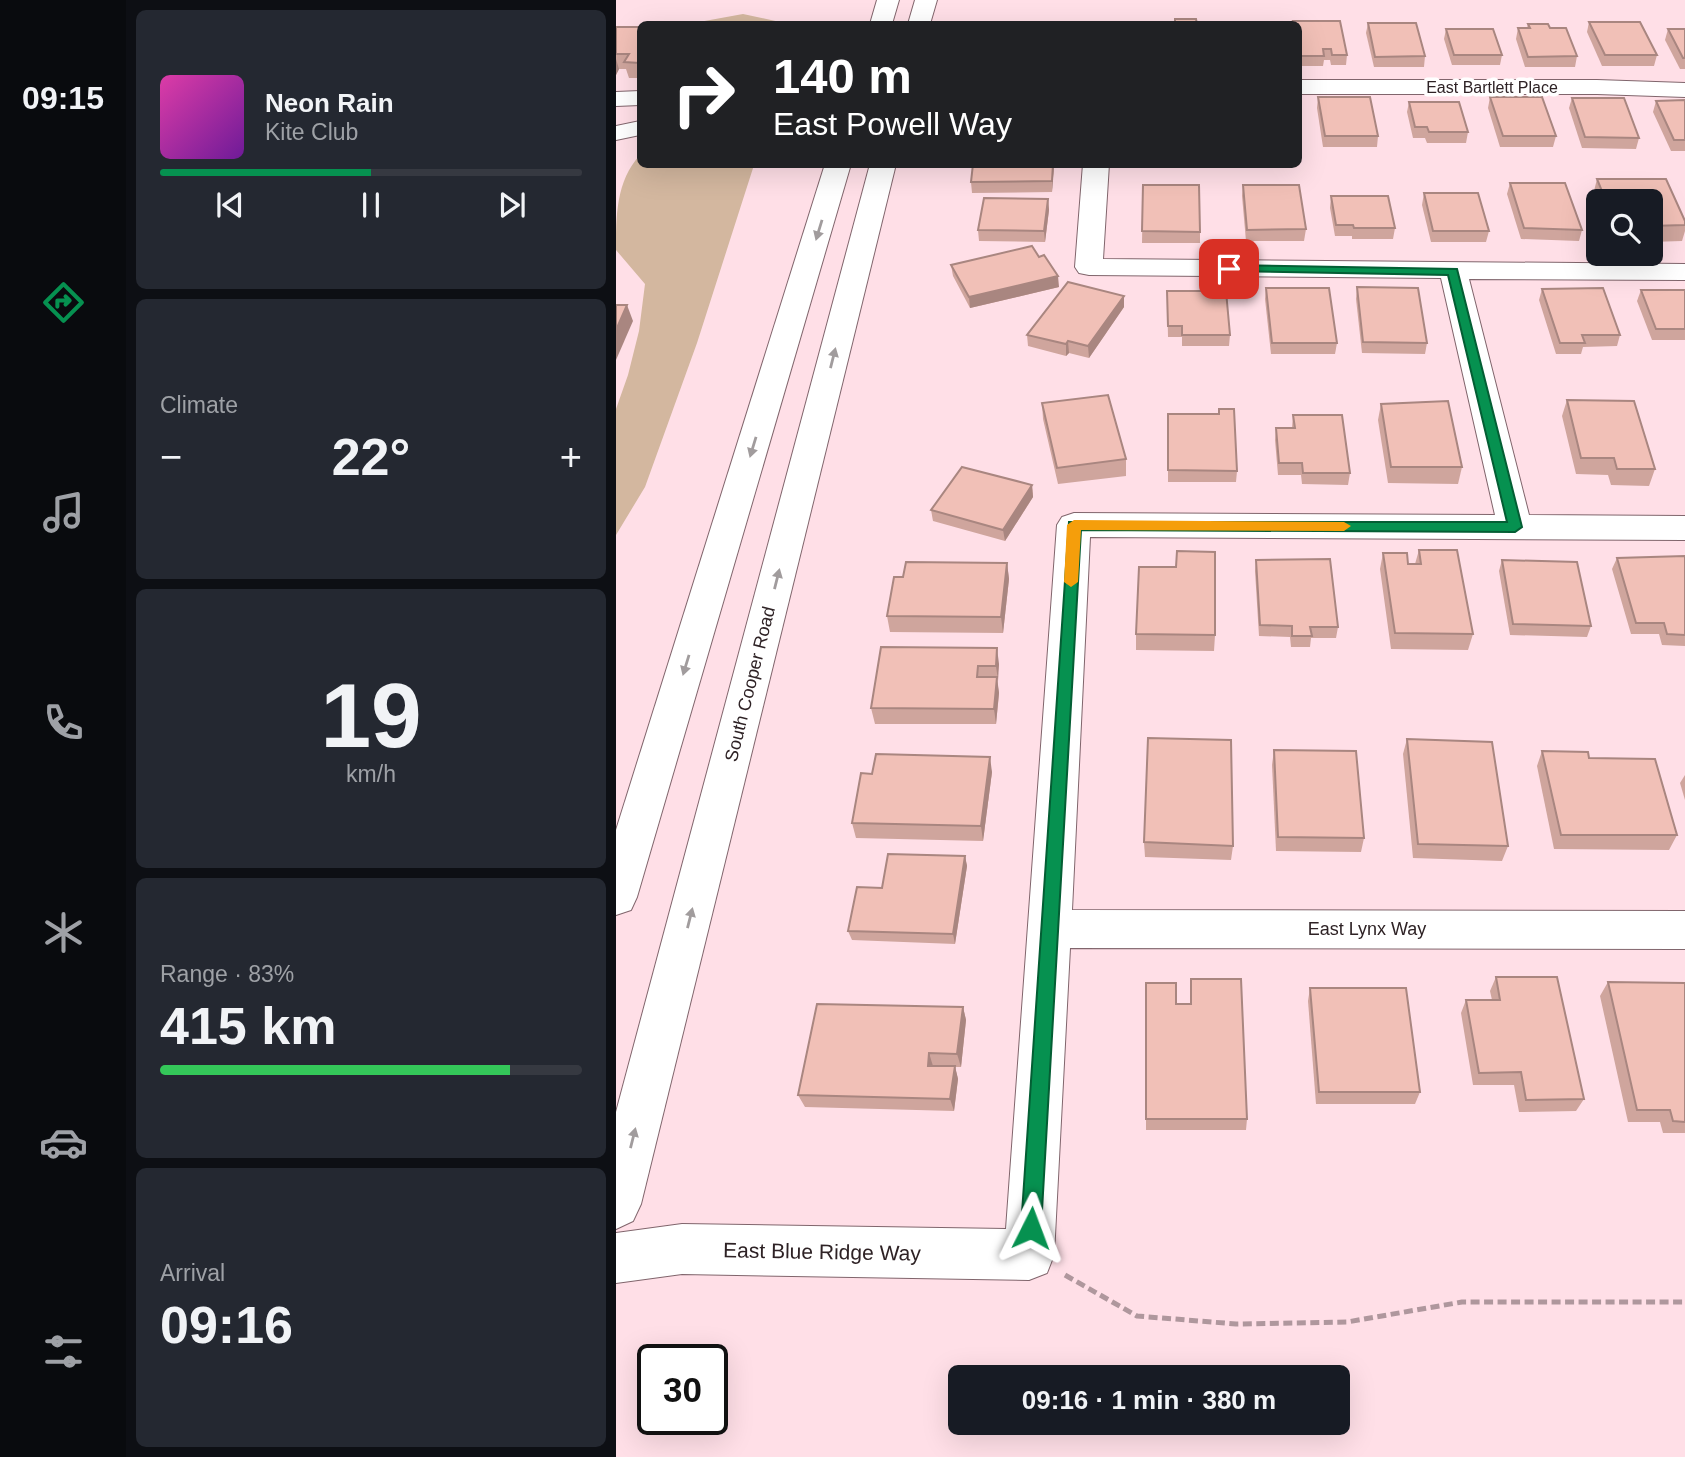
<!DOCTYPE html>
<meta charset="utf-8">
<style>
:root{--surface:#171b24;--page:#242831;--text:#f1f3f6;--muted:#9ea1a6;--line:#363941;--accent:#069150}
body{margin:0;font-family:Arial,sans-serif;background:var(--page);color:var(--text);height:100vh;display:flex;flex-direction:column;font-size:26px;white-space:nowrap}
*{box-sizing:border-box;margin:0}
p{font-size:23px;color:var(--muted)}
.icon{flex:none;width:38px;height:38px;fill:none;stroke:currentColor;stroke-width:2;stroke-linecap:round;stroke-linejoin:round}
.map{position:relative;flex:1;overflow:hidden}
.panel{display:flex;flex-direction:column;gap:10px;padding:10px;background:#0d0f14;width:490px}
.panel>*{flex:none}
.hud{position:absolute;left:21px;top:21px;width:665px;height:147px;border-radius:10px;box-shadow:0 7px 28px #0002;background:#202124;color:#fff;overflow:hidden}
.tools{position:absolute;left:970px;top:189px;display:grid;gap:14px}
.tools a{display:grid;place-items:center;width:77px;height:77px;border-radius:10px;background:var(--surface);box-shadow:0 7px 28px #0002;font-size:35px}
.speed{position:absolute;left:21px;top:1344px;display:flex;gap:14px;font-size:35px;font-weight:700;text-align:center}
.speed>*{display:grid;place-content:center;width:91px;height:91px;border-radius:50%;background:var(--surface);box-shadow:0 7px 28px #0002;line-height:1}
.speed .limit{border:4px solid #111;border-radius:10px;background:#fff;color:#111}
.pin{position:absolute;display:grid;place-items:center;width:60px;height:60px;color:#fff;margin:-30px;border-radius:14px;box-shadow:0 4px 10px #0006}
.me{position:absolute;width:77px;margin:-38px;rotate:3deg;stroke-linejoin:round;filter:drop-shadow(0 0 5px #0008)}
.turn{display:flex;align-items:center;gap:24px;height:147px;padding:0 21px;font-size:32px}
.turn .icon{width:91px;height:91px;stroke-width:2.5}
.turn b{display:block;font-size:49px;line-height:60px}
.big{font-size:52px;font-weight:600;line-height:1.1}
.panel .tile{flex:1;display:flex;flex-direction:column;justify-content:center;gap:10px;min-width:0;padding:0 24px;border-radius:10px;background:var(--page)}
.panel .dial{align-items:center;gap:0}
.dial b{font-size:91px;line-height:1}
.song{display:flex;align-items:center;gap:21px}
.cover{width:84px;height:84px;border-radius:10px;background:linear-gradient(135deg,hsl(320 70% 55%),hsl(280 70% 35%))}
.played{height:7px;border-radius:4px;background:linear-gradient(90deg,var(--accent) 50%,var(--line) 50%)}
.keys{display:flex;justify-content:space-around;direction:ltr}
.heat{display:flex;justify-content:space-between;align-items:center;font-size:38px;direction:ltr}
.charge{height:10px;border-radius:5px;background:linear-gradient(90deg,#34c759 83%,var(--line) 0)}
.trip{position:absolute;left:332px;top:1365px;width:402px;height:70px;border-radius:10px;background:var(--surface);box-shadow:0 7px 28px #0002;font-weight:600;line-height:70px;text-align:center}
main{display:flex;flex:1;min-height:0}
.dock{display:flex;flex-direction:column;width:126px;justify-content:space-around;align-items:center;background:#090b0e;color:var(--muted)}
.dock .icon{width:49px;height:49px}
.dock .on{color:var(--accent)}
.dock b{font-size:32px;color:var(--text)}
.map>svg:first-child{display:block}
.green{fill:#d3b79f}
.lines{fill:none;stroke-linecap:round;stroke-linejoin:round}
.minor-casing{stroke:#80656c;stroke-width:2}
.major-casing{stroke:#80656c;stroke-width:2}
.path{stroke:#af979d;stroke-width:5;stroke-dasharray:9 4.5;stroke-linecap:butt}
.minor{fill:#fff;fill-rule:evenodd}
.major{fill:#fff;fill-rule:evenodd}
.wall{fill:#cfa59d}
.shaded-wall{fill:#a98680}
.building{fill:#f1c0b7;stroke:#a98680;stroke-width:2}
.oneway{fill:#a19c9d}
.route{fill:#069150;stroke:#045e34;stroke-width:2}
.slow{fill:#f59e0b}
.labels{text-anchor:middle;stroke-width:7;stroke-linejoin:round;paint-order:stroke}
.far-street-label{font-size:16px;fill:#2e2225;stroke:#fff}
.street-label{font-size:18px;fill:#2e2225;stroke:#fff}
.near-street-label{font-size:21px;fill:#2e2225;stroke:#fff}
</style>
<main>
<nav class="dock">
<b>09:15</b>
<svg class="icon on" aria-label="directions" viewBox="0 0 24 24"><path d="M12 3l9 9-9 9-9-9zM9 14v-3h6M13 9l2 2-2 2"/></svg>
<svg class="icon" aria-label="music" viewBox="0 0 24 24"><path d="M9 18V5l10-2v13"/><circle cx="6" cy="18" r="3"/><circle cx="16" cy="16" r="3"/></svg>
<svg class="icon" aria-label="phone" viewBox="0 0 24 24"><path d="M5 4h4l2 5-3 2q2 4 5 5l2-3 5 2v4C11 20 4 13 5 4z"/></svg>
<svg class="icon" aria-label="climate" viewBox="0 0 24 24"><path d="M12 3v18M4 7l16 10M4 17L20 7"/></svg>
<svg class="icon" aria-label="car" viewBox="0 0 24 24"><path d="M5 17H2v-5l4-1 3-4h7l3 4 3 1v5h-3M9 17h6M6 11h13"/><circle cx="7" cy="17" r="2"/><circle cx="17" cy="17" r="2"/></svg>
<svg class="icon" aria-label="filters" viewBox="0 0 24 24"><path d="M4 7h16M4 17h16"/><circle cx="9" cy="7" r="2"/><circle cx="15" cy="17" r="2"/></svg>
</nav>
<section class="panel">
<div class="tile">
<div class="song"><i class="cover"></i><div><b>Neon Rain</b><p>Kite Club</p></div></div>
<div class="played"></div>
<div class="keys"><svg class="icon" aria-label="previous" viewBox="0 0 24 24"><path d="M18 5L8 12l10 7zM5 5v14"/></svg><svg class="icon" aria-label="pause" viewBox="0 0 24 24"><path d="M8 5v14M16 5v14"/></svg><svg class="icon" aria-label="next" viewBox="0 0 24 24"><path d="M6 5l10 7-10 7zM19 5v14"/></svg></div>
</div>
<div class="tile"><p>Climate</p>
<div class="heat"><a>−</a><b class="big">22°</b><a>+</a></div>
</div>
<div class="tile dial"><b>19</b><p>km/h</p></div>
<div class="tile"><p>Range · 83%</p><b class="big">415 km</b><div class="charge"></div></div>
<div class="tile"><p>Arrival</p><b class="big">09:16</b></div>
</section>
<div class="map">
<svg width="1069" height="1457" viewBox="0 0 1069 1457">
<rect width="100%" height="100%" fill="#ffdfe7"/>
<g class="green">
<path d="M127,14L164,22L165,24H72Z"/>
<path d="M24,155V164L138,165L81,343L29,487L0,535V409L12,375L23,331L29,284L0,250C0,216 0,181 24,155Z"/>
</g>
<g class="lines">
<g class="minor-casing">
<g id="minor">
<path d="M682,80H981L1069,83V97L981,94H682Z"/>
<path d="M24,91V105L0,106V92Z"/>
<path d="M24,121V135L0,140V126Z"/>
<path d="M467,164H493L487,259L1069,264V280L853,279L913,515L1069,516V540L474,537L456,910L1069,911V949L454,948L438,1255L431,1273L413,1280L66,1274L0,1283V1233L66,1224L390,1229L441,525L446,517L458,513L879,515L825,278L473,275L463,273L459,267Z"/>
</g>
</g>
<g class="major-casing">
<g id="major">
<path d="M261,0H283L276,24H254Z"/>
<path d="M299,0H321L314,24H292Z"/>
<path d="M209,164H235L21,897L15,910L0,915V830Z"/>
<path d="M254,164H280L25,1204L17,1221L0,1229V1112Z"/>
</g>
</g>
<path class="path" d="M449,1275L521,1316L620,1324L731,1322L846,1302H1069"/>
<use href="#minor" class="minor"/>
<use href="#major" class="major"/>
</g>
<g class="wall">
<path d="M677,21L731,55L730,65H715L714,60H708L707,66H682V24H677Z"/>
<path d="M973,22L1041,55L1038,66H986L971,32Z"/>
<path d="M752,23L809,56L808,67H758L750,33Z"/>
<path d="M912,24L934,28L961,56L959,67H909L900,39L902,28H911Z"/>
<path d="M0,27H24V78H13L10,69H3L0,75Z"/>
<path d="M830,29L886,55L884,65H836L828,39Z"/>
<path d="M1052,29H1069V69H1064L1049,40Z"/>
<path d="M702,97L762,136L761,147H707L701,108Z"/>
<path d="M874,97L940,136L937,147H884L872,108Z"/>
<path d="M956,98L1023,138L1020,149L966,148L953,108Z"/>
<path d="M1069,100V151H1055L1037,112L1040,101Z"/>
<path d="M793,102L852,132L850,143H811L809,138H797L791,112Z"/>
<path d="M438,164L436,192L356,193L355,182Z"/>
<path d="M981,179H1050L1069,221V231L1066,241L1034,242V201H982V208L977,195Z"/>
<path d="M894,183L966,230L963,241L905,239L891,194Z"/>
<path d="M527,185L584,232V243H526Z"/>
<path d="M627,185L690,229L688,241H630L626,196Z"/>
<path d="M808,193L873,231L870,242H815L806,205Z"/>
<path d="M715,196L779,228L777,239H736V236H719L714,208Z"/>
<path d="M432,199L433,210L429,242L363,241L362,230Z"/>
<path d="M335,265L443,287L354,308L337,276Z"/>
<path d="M741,287L811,343L809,354L746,353L740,299Z"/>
<path d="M650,288L721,343L719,354H655L649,299Z"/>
<path d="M926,289L1004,335L1001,346L967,347L965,354H940L923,300Z"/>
<path d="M1025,290H1069V340H1036L1021,301Z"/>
<path d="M551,291L614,335L613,346H566V337H552Z"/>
<path d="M508,296V307L473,358L453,353L450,356L412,346L411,335Z"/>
<path d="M951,400L1039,469L1033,486L995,485L992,475L960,474L946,416Z"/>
<path d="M426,403L510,459V476L442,484L427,419Z"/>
<path d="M765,404L846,467L842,484L772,483L762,420Z"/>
<path d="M552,414L621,471L620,482H552Z"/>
<path d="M677,415L734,473L732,485L686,484L685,475H662L659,440L660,428H676Z"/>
<path d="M416,485L417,497L389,541L317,521L315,510Z"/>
<path d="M803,550L857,634L852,650L775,649L764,569L767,553L792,564H799Z"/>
<path d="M1069,556V646L1046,645L1043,634H1015L996,569L1001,558Z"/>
<path d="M640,560L722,627L720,638H695L694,647H675L674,637L643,636L639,571Z"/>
<path d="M886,560L975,626L971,637L894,635L883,571Z"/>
<path d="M391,563L393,579L387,633L274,632L271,616L287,577Z"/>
<path d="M520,634L599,635L598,651L520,650Z"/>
<path d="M265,647L383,664L381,681L383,693L380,724H259L255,708Z"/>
<path d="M791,739L892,846L886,861L797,858L787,754Z"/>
<path d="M658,750L748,838L745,852L660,851L656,765Z"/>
<path d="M926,751L973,758L1061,835L1053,850L938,849L921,766Z"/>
<path d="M376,772L367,841L240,838L236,823Z"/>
<path d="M1069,775V800L1064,783Z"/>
<path d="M528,842L617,846L615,860L529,857Z"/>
<path d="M349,856L351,866L339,944L236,940L232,931L266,888Z"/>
<path d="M880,977L968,1099L960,1111L903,1112L898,1085H857L845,1013L850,1000H876L874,991Z"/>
<path d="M575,979L631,1119L630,1130H530V983L560,1004H574Z"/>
<path d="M992,982L1069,983V1133H1047L1044,1122H1012L984,996Z"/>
<path d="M694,988L804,1092L799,1104H700L692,1001Z"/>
<path d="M347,1007L350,1020L345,1067H339L342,1079L338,1111L189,1107L182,1095Z"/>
</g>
<g class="shaded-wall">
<path d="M0,59L3,69L0,75Z"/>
<path d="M437,164H438L436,192V181Z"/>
<path d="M432,199L433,210L429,242L428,231Z"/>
<path d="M442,276L443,287L354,308L353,297Z"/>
<path d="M508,296V307L473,358L472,346Z"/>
<path d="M11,305L17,321L0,360V330Z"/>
<path d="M452,341L453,353L450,356V344Z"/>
<path d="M416,485L417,497L389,541L387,530Z"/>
<path d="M391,563L393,579L387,633L385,617Z"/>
<path d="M381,648L383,664L382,681L380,666Z"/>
<path d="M381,677L383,693L380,724L378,709Z"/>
<path d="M374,757L376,772L367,841L365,826Z"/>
<path d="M349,856L351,866L339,944L337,934Z"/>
<path d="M347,1007L350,1020L345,1067L341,1054Z"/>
<path d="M313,1053L317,1066H312Z"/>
<path d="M339,1066L342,1079L338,1111L334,1099Z"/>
</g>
<g class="building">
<path d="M559,19H580L581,24H533V23H559Z"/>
<path d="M677,21H724L731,55H716L715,49H707L708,56H682V24H678Z"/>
<path d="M973,22H1024L1041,55H989Z"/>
<path d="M752,23H800L809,56L759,57Z"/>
<path d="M912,24H932L934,28H950L961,56L912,57L902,28H914Z"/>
<path d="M0,27H24V63L8,62L13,54H0Z"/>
<path d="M830,29H877L886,55H838Z"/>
<path d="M1052,29H1069V58H1067Z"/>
<path d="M702,97H754L762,136H709Z"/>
<path d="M874,97H926L940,136H887Z"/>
<path d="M956,98H1008L1023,138L969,137Z"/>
<path d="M1069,100V140H1058L1040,101Z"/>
<path d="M793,102H843L852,132H813L811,127H799Z"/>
<path d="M357,164H437L436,181L355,182Z"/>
<path d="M981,179H1050L1069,221V225L1034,226V201H990Z"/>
<path d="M894,183H949L966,230L908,228Z"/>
<path d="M527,185H583L584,232L526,231Z"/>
<path d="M627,185H683L690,229L631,230Z"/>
<path d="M808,193H862L873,231H817Z"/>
<path d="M715,196H772L779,228H738L737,225H720Z"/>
<path d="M368,198L432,199L428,231L362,230Z"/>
<path d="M416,246L423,257L428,255L442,276L353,297L335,265Z"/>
<path d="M452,282L508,296L472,346L452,341L450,344L411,335Z"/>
<path d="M741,287L802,288L811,343L747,342Z"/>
<path d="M650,288H713L721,343H656Z"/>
<path d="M987,288L1004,335H966L969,343H944L926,289Z"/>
<path d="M1025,290H1069V329H1040Z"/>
<path d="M551,291H610L614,335H566V326H552Z"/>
<path d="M0,305H11L0,330Z"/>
<path d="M492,395L510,459L441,468L426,403Z"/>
<path d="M951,400L1018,401L1039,469H1001L998,458H965Z"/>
<path d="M832,401L846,467H775L765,404Z"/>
<path d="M603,409H618L621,471L552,470V414H603Z"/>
<path d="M677,415H726L734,473H687L686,463H663L660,428H679Z"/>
<path d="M346,467L416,485L387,530L315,510Z"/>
<path d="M803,550H841L857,634L779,633L767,553H791L792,564H805Z"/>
<path d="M561,551L599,552V635L520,634L523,567H560Z"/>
<path d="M1069,556V635L1051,634L1048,623H1020L1001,558Z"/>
<path d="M714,559L722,627H694L696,636H676V626L644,625L640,560Z"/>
<path d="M886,560L961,562L975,626L897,624Z"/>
<path d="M290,562L391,563L385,617L271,616L278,577H287Z"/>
<path d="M265,647L381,648L380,666H362L361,677H381L378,709L255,708Z"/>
<path d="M532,738L615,740L617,846L528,842Z"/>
<path d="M791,739L876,742L892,846L802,844Z"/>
<path d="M658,750L740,751L748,838L662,837Z"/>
<path d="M926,751L972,752L973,758L1039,759L1061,835H945Z"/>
<path d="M260,754L374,757L365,826L236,823L245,773L256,774Z"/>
<path d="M272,854L349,856L337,934L232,931L241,887L266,888Z"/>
<path d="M880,977H941L968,1099L910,1100L905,1072L863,1073L850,1000H884Z"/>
<path d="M575,979H625L631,1119H530V983H560V1004H575Z"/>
<path d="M992,982L1069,983V1122L1057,1121L1054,1110H1021Z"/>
<path d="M694,988H790L804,1092H703Z"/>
<path d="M201,1004L347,1007L341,1054L313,1053L312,1066H339L334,1099L182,1095Z"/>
</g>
<defs><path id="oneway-solid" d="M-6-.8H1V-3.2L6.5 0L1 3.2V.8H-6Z" transform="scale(1.75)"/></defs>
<g class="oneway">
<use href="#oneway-solid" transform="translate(203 230) rotate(107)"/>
<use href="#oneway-solid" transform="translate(217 358) rotate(-76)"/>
<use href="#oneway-solid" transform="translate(137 447) rotate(107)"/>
<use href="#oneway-solid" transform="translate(161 579) rotate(-76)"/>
<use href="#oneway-solid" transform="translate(70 665) rotate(107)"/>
<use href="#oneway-solid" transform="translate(74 918) rotate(-76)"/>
<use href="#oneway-solid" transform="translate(17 1138) rotate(-76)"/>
</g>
<path class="route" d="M613,265L841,269L906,527L899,532L465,530L425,1228L422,1235L415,1238L408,1235L405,1228L453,522H891L832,275L609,271V266Z"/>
<path class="slow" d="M458,520L728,522L735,526L728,531L465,530L462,582L455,587L448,582L451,525Z"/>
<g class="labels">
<g class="far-street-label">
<text x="876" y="93">East Bartlett Place</text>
</g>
<g class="street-label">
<text transform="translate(134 684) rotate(-76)" y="6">South Cooper Road</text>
<text x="751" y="935">East Lynx Way</text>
</g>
<g class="near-street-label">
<text transform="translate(206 1252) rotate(1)" y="7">East Blue Ridge Way</text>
</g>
</g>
</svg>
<div class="tools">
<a><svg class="icon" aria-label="search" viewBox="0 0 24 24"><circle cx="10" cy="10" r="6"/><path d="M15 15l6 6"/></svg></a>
</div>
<div class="speed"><div class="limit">30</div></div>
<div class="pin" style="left:613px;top:269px;background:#d93025"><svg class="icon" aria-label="arrive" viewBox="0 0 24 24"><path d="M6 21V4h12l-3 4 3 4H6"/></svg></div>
<svg class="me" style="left:415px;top:1228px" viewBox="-20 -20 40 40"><path d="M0-17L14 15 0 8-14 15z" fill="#069150" stroke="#fff" stroke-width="4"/></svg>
<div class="trip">09:16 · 1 min · 380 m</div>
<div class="hud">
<div class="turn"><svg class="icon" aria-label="right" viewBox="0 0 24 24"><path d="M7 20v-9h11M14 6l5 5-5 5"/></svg><div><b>140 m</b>East Powell Way</div></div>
</div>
</div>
</main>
